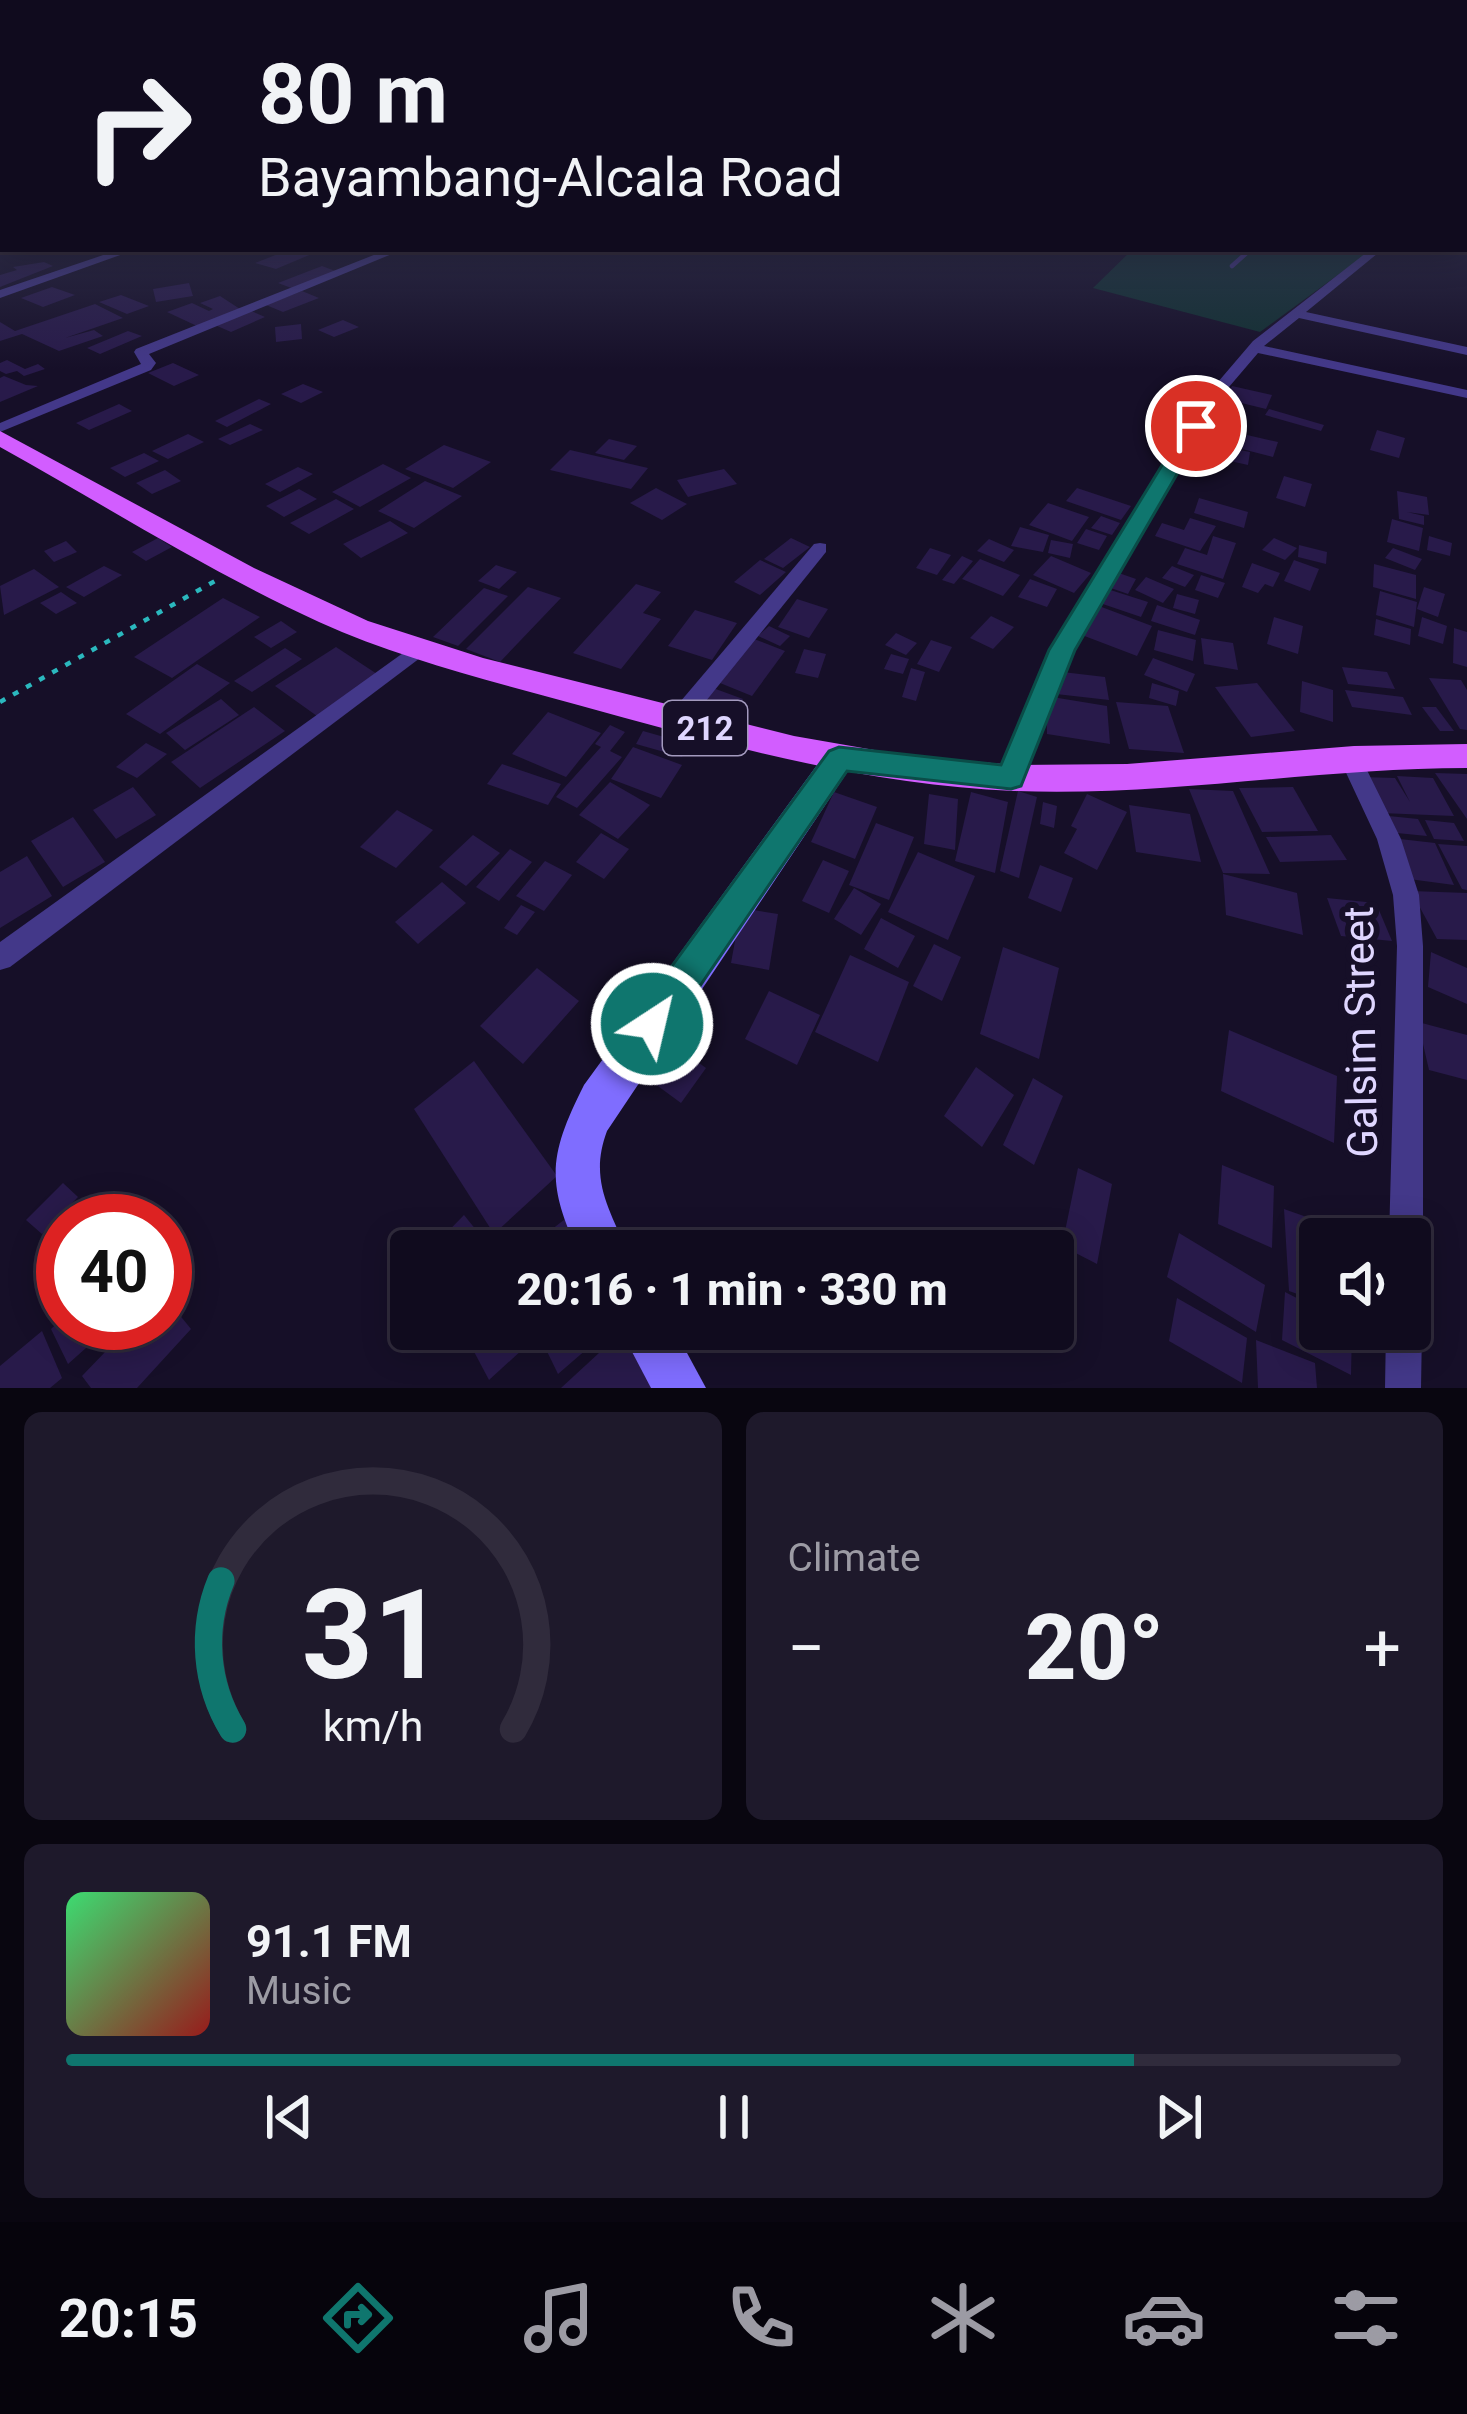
<!DOCTYPE html>
<meta charset="utf-8">
<style>
:root{--surface:#100b1e;--page:#1e192b;--text:#f1f3f6;--muted:#9c9ba4;--line:#302b3c;--accent:#0f766e}
body{margin:0;font-family:Roboto,sans-serif;background:var(--page);color:var(--text);height:100vh;display:flex;flex-direction:column;font-size:45px;white-space:nowrap}
*{box-sizing:border-box;margin:0}
p{font-size:39px;color:var(--muted)}
.icon{flex:none;width:66px;height:66px;fill:none;stroke:currentColor;stroke-width:2;stroke-linecap:round;stroke-linejoin:round}
.map{position:relative;height:1388px;overflow:hidden}
.sheet{display:flex;flex-direction:column;gap:24px;padding:24px;background:#090610;flex:1}
.sheet>*{flex:none}
.hud{position:absolute;left:0px;top:0px;width:1467px;height:252px;box-shadow:0 6px 30px #0003,0 0 0 3px var(--line);background:#100b1e;color:var(--text);overflow:hidden}
.buttons{position:absolute;left:1299px;top:1218px;display:grid;gap:24px}
.buttons a{display:grid;place-items:center;width:132px;height:132px;border-radius:12px;background:var(--surface);box-shadow:0 6px 30px #0003,0 0 0 3px var(--line);font-size:60px}
.speed{position:absolute;left:36px;top:1194px;display:flex;gap:24px;font-size:60px;font-weight:700;text-align:center}
.speed>*{display:grid;place-content:center;width:156px;height:156px;border-radius:50%;background:var(--surface);box-shadow:0 6px 30px #0003,0 0 0 3px var(--line);line-height:1}
.speed .limit{border:18px solid #d22;background:#fff;color:#111}
.pin{position:absolute;display:grid;place-items:center;width:102px;height:102px;color:#fff;margin:-51px;border:6px solid #fff;border-radius:50%;box-shadow:0 3px 12px #0007}
.me{position:absolute;width:132px;margin:-66px;rotate:35deg;stroke-linejoin:round;filter:drop-shadow(0 0 9px #0008)}
.turn{display:flex;align-items:center;gap:42px;height:252px;padding:0 60px;font-size:54px}
.turn .icon{width:156px;height:156px;stroke-width:2.5}
.turn b{display:block;font-size:84px;line-height:102px}
.big{font-size:90px;font-weight:800;line-height:1.1}
.sheet .widget{flex:1;display:flex;flex-direction:column;justify-content:center;gap:18px;min-width:0;padding:0 42px;border-radius:18px;background:var(--page)}
.sheet .dial{align-items:center;gap:0}
.dial svg{height:312px;overflow:visible;fill:none;stroke:var(--line);stroke-width:7;stroke-linecap:round;text-anchor:middle}
.dial text{fill:var(--text);stroke:none}
.song{display:flex;align-items:center;gap:36px}
.cover{width:144px;height:144px;border-radius:18px;background:linear-gradient(135deg,hsl(140 70% 55%),hsl(0 70% 35%))}
.played{height:12px;border-radius:6px;background:linear-gradient(90deg,var(--accent) 80%,var(--line) 80%)}
.keys{display:flex;justify-content:space-around;direction:ltr}
.heat{display:flex;justify-content:space-between;align-items:center;font-size:66px;direction:ltr}
.sheet .tiles{flex:1;display:grid;gap:24px;grid-template-columns:1fr 1fr}
.widget:last-child{grid-column:span 2}
.trip{position:absolute;left:390px;top:1230px;width:684px;height:120px;border-radius:12px;background:var(--surface);box-shadow:0 6px 30px #0003,0 0 0 3px var(--line);font-weight:800;line-height:120px;text-align:center}
.dock{display:flex;height:192px;justify-content:space-around;align-items:center;background:#06040c;color:var(--muted)}
.dock .icon{width:84px;height:84px}
.dock .current{color:var(--accent)}
.dock b{font-size:54px;color:var(--text)}
.map>svg:first-child{display:block}
.green{fill:#123032}
.building{fill:#281a4a}
.lines{fill:none;stroke-linecap:round;stroke-linejoin:round}
.path{stroke:#2bb8be;stroke-width:4.5;stroke-dasharray:6 9;stroke-linecap:butt}
.lane{stroke:#433889;stroke-width:4.5}
.street{fill:#433889;fill-rule:evenodd}
.secondary{fill:#7f6dff;fill-rule:evenodd}
.primary{fill:#d25dff;fill-rule:evenodd}
.route{fill:#0f766e;stroke:#0a4d48;stroke-width:3}
.labels{text-anchor:middle;stroke-width:12;stroke-linejoin:round;paint-order:stroke}
.shield{fill:#160f28;stroke:#a39abe;stroke-width:3}
.shield-label{font-size:33px;font-weight:bold;fill:#dfd6ff}
.near-street-label{font-size:42px;fill:#dfd6ff;stroke:#160f28}
</style>
<div class="map">
<svg width="1467" height="1388" viewBox="0 0 1467 1388">
<rect width="100%" height="100%" fill="#160f28"/>
<path class="green" d="M1133,249H1373L1260,332L1093,288Z"/>
<g class="building">
<path d="M291,249L314,253L276,269L255,263Z"/>
<path d="M44,262L53,266L0,287V275L17,270L13,267Z"/>
<path d="M322,266L338,272L294,289L278,283Z"/>
<path d="M189,283L193,296L156,302L153,289Z"/>
<path d="M52,287L75,295L43,307L21,298Z"/>
<path d="M302,291L319,298L283,312L266,305Z"/>
<path d="M121,295L149,306L127,314L99,302Z"/>
<path d="M220,296L240,309L197,326L167,312L192,303L209,311L213,309L200,303Z"/>
<path d="M95,304L123,318L65,338L94,330L103,336L59,351L22,334L0,341V322L15,331Z"/>
<path d="M249,310L265,317L231,332L215,325Z"/>
<path d="M343,320L359,327L334,337L318,330Z"/>
<path d="M301,324L302,339L276,342L275,327Z"/>
<path d="M128,331L142,336L100,354L87,348Z"/>
<path d="M7,360L25,369L38,364L45,369L24,376L17,371L6,374L0,371V363Z"/>
<path d="M173,363L199,375L174,386L148,373Z"/>
<path d="M4,376L26,385L38,386L0,402V378Z"/>
<path d="M303,384L323,392L301,403L281,394Z"/>
<path d="M1232,386L1272,395L1266,409L1225,399Z"/>
<path d="M259,399L271,404L227,427L215,421Z"/>
<path d="M119,404L132,411L89,430L76,423Z"/>
<path d="M1269,409L1324,425L1321,431L1265,415Z"/>
<path d="M250,424L263,430L230,445L218,439Z"/>
<path d="M1203,427L1238,435L1235,447L1199,439Z"/>
<path d="M1377,430L1405,438L1399,458L1370,450Z"/>
<path d="M188,434L204,442L168,459L152,451Z"/>
<path d="M1247,435L1278,442L1273,457L1242,449Z"/>
<path d="M609,439L637,446L624,460L595,453Z"/>
<path d="M444,445L491,462L453,488L405,469Z"/>
<path d="M1215,445L1250,452L1248,465L1212,457Z"/>
<path d="M570,450L648,468L631,489L550,470Z"/>
<path d="M144,453L159,461L125,477L110,468Z"/>
<path d="M383,464L411,478L360,507L332,492Z"/>
<path d="M298,467L313,474L280,492L265,484Z"/>
<path d="M724,469L737,484L688,497L677,480Z"/>
<path d="M165,470L181,481L152,494L136,483Z"/>
<path d="M1284,476L1312,484L1305,507L1276,498Z"/>
<path d="M425,481L462,496L414,528L378,511Z"/>
<path d="M656,488L687,504L662,520L630,503Z"/>
<path d="M1077,488L1131,506L1121,520L1066,501Z"/>
<path d="M299,489L317,499L284,517L266,506Z"/>
<path d="M1397,491L1427,497L1429,515L1407,512L1424,516V525L1399,519Z"/>
<path d="M1199,498L1248,512L1244,528L1194,513Z"/>
<path d="M336,499L354,509L309,534L290,523Z"/>
<path d="M1048,503L1089,517L1072,541L1029,525Z"/>
<path d="M1101,516L1120,523L1112,535L1091,528Z"/>
<path d="M1190,518L1216,526L1200,551L1155,536L1162,523L1184,530Z"/>
<path d="M1392,519L1423,528L1419,551L1387,542Z"/>
<path d="M390,521L408,533L361,558L343,544Z"/>
<path d="M1020,527L1049,535L1043,552L1011,546Z"/>
<path d="M1086,529L1107,536L1099,550L1077,543Z"/>
<path d="M1213,536L1236,543L1223,579L1177,564L1185,548L1207,555Z"/>
<path d="M1429,536L1452,543L1450,556L1427,550Z"/>
<path d="M158,538L172,547L146,561L132,552Z"/>
<path d="M791,538L810,547L783,568L764,559Z"/>
<path d="M1274,538L1297,548L1285,560L1262,550Z"/>
<path d="M989,539L1014,550L1004,562L977,551Z"/>
<path d="M1051,540L1073,544L1070,558L1048,553Z"/>
<path d="M66,541L77,552L54,562L44,551Z"/>
<path d="M1299,545L1327,552L1326,564L1298,557Z"/>
<path d="M930,548L951,555L937,575L916,568Z"/>
<path d="M1393,548L1422,559L1415,570L1385,558Z"/>
<path d="M962,556L973,561L954,584L942,580Z"/>
<path d="M1051,556L1091,573L1074,593L1033,575Z"/>
<path d="M980,559L1020,575L1003,596L962,579Z"/>
<path d="M760,560L786,572L760,595L734,582Z"/>
<path d="M1294,560L1319,569L1310,591L1284,581Z"/>
<path d="M1252,563L1280,573L1273,587L1265,584L1258,593L1242,587Z"/>
<path d="M1374,564L1416,575V599L1373,587Z"/>
<path d="M496,565L517,572L499,589L478,581Z"/>
<path d="M104,566L122,575L84,597L66,587Z"/>
<path d="M1172,566L1194,575L1185,587L1162,578Z"/>
<path d="M34,569L59,587L4,615L0,586Z"/>
<path d="M1113,571L1136,579L1128,594L1105,586Z"/>
<path d="M1201,575L1225,583L1218,598L1195,590Z"/>
<path d="M1146,577L1174,589L1163,603L1135,590Z"/>
<path d="M1030,579L1057,589L1047,607L1018,597Z"/>
<path d="M636,584L661,592L643,613L661,619L621,669L573,653Z"/>
<path d="M528,587L561,598L500,662L466,649Z"/>
<path d="M1101,587L1148,602L1141,617L1094,601Z"/>
<path d="M1424,587L1445,594L1438,617L1417,609Z"/>
<path d="M484,588L508,596L458,646L433,637Z"/>
<path d="M1380,591L1417,602L1414,627L1376,615Z"/>
<path d="M61,592L77,603L56,614L40,603Z"/>
<path d="M1177,594L1199,600L1195,614L1173,608Z"/>
<path d="M223,598L260,617L172,678L134,657Z"/>
<path d="M797,599L828,609L809,638L778,627Z"/>
<path d="M1091,603L1152,626L1137,656L1074,632Z"/>
<path d="M1157,605L1200,620L1195,635L1151,621Z"/>
<path d="M695,610L737,623L712,660L668,646Z"/>
<path d="M991,616L1014,627L993,649L970,638Z"/>
<path d="M1274,617L1303,626L1298,654L1267,644Z"/>
<path d="M1422,617L1447,626L1443,644L1418,636Z"/>
<path d="M1376,619L1411,629L1410,645L1374,635Z"/>
<path d="M281,621L297,632L271,648L254,637Z"/>
<path d="M769,626L790,636L780,646L758,636Z"/>
<path d="M1454,628L1467,632V667L1453,663Z"/>
<path d="M1158,630L1196,640L1193,661L1154,650Z"/>
<path d="M896,633L917,643L906,655L885,645Z"/>
<path d="M1201,638L1233,643L1238,670L1204,664Z"/>
<path d="M754,639L785,651L752,696L720,683Z"/>
<path d="M931,640L952,647L939,672L917,664Z"/>
<path d="M336,647L377,674L317,716L275,686Z"/>
<path d="M285,648L302,659L252,692L234,681Z"/>
<path d="M804,649L826,654L818,678L795,673Z"/>
<path d="M891,654L909,659L903,674L884,669Z"/>
<path d="M1153,658L1195,674L1187,692L1144,675Z"/>
<path d="M197,664L230,683L160,734L126,714Z"/>
<path d="M1342,667L1387,672L1395,689L1348,684Z"/>
<path d="M911,668L925,672L916,701L902,697Z"/>
<path d="M1054,671L1105,677L1109,700L1056,694Z"/>
<path d="M1429,678L1461,680L1467,690V730L1460,729Z"/>
<path d="M1302,681L1333,690V722L1300,712Z"/>
<path d="M1152,683L1179,691L1176,706L1149,698Z"/>
<path d="M1257,683L1295,731L1251,737L1215,687Z"/>
<path d="M713,688L743,699L731,716L701,705Z"/>
<path d="M1345,690L1403,697L1412,715L1352,707Z"/>
<path d="M1046,696L1107,706L1110,744L1047,734Z"/>
<path d="M221,699L239,715L185,750L166,733Z"/>
<path d="M1116,702L1168,706L1184,753L1129,749Z"/>
<path d="M254,707L285,731L200,788L171,762Z"/>
<path d="M1422,707H1436L1454,731H1440Z"/>
<path d="M548,712L601,733L566,777L512,754Z"/>
<path d="M610,725L625,732L610,751L622,757L577,808L556,797L601,747L595,744Z"/>
<path d="M643,731L689,744L682,757L636,744Z"/>
<path d="M146,743L167,754L137,778L116,767Z"/>
<path d="M633,747L682,765L661,798L611,779Z"/>
<path d="M502,764L561,784L548,805L487,784Z"/>
<path d="M1435,773L1467,774V819Z"/>
<path d="M1397,776L1433,778L1454,816L1381,813L1361,777L1395,778L1410,802Z"/>
<path d="M610,782L650,805L618,839L579,815Z"/>
<path d="M133,787L156,815L116,839L93,810Z"/>
<path d="M1293,787L1318,831L1262,832L1239,788Z"/>
<path d="M1189,789L1233,791L1270,874L1223,873Z"/>
<path d="M1018,791L1037,797L1019,878L1000,871Z"/>
<path d="M834,792L877,807L855,859L811,842Z"/>
<path d="M971,792L1008,802L995,873L955,861Z"/>
<path d="M929,794L958,799L955,850L924,844Z"/>
<path d="M1087,794L1127,812L1097,870L1064,853L1077,829L1071,826Z"/>
<path d="M1043,802L1057,806L1054,828L1040,824Z"/>
<path d="M1129,805L1190,814L1201,862L1136,852Z"/>
<path d="M397,810L433,830L396,868L360,847Z"/>
<path d="M1379,815L1418,819L1427,836L1387,832Z"/>
<path d="M73,817L105,862L63,887L31,841Z"/>
<path d="M1425,820L1454,823L1464,841L1434,839Z"/>
<path d="M876,823L914,837L889,900L849,885Z"/>
<path d="M601,833L629,849L604,879L576,862Z"/>
<path d="M473,835L500,853L466,886L439,867Z"/>
<path d="M1331,835L1347,860L1280,862L1266,837Z"/>
<path d="M1391,838L1435,843L1454,885L1409,879Z"/>
<path d="M1438,844L1467,846V890L1462,889Z"/>
<path d="M510,849L532,862L499,901L476,887Z"/>
<path d="M918,852L975,876L948,940L888,912Z"/>
<path d="M27,856L52,896L0,928V872Z"/>
<path d="M823,860L849,871L829,913L802,901Z"/>
<path d="M545,861L572,875L544,911L516,896Z"/>
<path d="M1040,865L1073,878L1061,912L1028,898Z"/>
<path d="M1223,874L1297,893L1303,935L1226,915Z"/>
<path d="M442,882L466,903L418,944L395,922Z"/>
<path d="M854,888L881,904L861,935L834,919Z"/>
<path d="M1411,891L1467,893V940L1437,939Z"/>
<path d="M1327,898L1376,903L1392,941L1341,936Z"/>
<path d="M521,905L535,912L517,935L504,928Z"/>
<path d="M741,908L778,914L769,970L731,963Z"/>
<path d="M881,918L915,936L898,968L864,949Z"/>
<path d="M934,944L961,957L942,1001L913,986Z"/>
<path d="M1003,947L1059,968L1039,1059L980,1034Z"/>
<path d="M1431,952L1467,968V1004L1428,987Z"/>
<path d="M850,955L909,982L878,1062L815,1032Z"/>
<path d="M537,968L579,1001L523,1064L480,1026Z"/>
<path d="M769,991L820,1015L797,1065L745,1039Z"/>
<path d="M1418,1022L1467,1035V1080L1429,1070Z"/>
<path d="M1229,1030L1337,1076L1334,1143L1221,1091Z"/>
<path d="M677,1047L706,1068L681,1103L651,1081Z"/>
<path d="M474,1061L557,1176L494,1234L414,1109Z"/>
<path d="M976,1067L1014,1095L982,1147L944,1116Z"/>
<path d="M1033,1078L1063,1096L1034,1165L1003,1145Z"/>
<path d="M1222,1165L1274,1186L1272,1248L1218,1224Z"/>
<path d="M1078,1168L1112,1184L1097,1264L1062,1246Z"/>
<path d="M63,1183L78,1197L42,1234L26,1220Z"/>
<path d="M1284,1209L1352,1233V1239H1320V1302L1289,1291Z"/>
<path d="M464,1215L493,1251H429Z"/>
<path d="M569,1216L588,1251H524Z"/>
<path d="M1179,1233L1265,1285L1256,1332L1167,1277Z"/>
<path d="M1285,1292L1320,1310V1329H1352L1351,1375L1282,1340Z"/>
<path d="M165,1297L191,1329L137,1388H91L82,1376L133,1323H165Z"/>
<path d="M1177,1298L1247,1338L1242,1383L1169,1341Z"/>
<path d="M63,1318V1323H114L68,1364L51,1329Z"/>
<path d="M462,1329H512L523,1349L489,1380Z"/>
<path d="M549,1329H610L558,1374L540,1337Z"/>
<path d="M625,1329L664,1388H561Z"/>
<path d="M42,1331L62,1378L50,1388H0V1366Z"/>
<path d="M1256,1340L1315,1363L1317,1388H1258Z"/>
</g>
<g class="lines">
<path class="path" d="M0,702L215,581"/>
<path class="lane" d="M1232,266L1251,249"/>
<g class="street">
<rect x="0" y="175" width="3" height="5"/>
<path d="M121,249H137L0,298V290Z"/>
<path d="M389,249H404L149,354L156,363L151,370L0,432V423L141,364L134,352L136,349Z"/>
<path d="M1371,249H1383L1306,312L1467,347V355L1299,318L1264,346L1467,390V398L1258,353L1223,394L1072,650L1019,784L1011,787L1003,784L1000,778L1052,650L1212,389L1253,341Z"/>
<path d="M820,543L826,544V552L685,727H669L666,721L669,715L814,544Z"/>
<path d="M417,643L427,650L424,655L10,967L0,970V942Z"/>
<path d="M1352,753L1360,756L1401,839L1419,895L1423,946V1239L1418,1251L1410,1254V1239H1389L1397,946L1393,895L1377,839L1341,762L1344,756Z"/>
<path d="M1410,1314L1417,1316L1422,1329L1421,1388H1385L1386,1329H1410Z"/>
</g>
<g class="secondary">
<path d="M1464,181L1467,182V190L1464,189Z"/>
<path d="M839,747L850,750L855,759L850,768L607,1131C589,1179 609,1208 627,1251H578C545,1181 550,1153 584,1085L828,750Z"/>
<path d="M620,1329H674L706,1388H651Z"/>
</g>
<path class="primary" d="M0,431L254,568L368,621L483,658L794,736L903,755L1014,765L1127,764L1354,746L1467,744V768C1316,768 1165,797 1014,791C865,785 720,744 578,705C491,681 401,659 319,622C208,571 106,506 0,447Z"/>
</g>
<linearGradient id="sky" x2="0" y2="1"><stop stop-color="#0c0816"/><stop offset="0.47" stop-color="#363753"/><stop offset="1" stop-color="#363753" stop-opacity="0"/></linearGradient>
<rect width="1467" height="369" fill="url(#sky)"/>
<path class="route" d="M1196,420L1205,426L1075,650L1021,786L1011,789L847,771L665,1037L652,1042L639,1037L634,1024L639,1011L829,751L839,747L1001,765L1049,650L1186,426Z"/>
<g class="labels">
<rect class="shield" x="663" y="701" width="84" height="54" rx="9"/>
<g class="shield-label">
<text x="705" y="740">212</text>
</g>
<g class="near-street-label">
<text transform="translate(1360 1032) rotate(-91)" y="15">Galsim Street</text>
</g>
</g>
</svg>
<div class="buttons">
<a><svg class="icon" aria-label="sound" viewBox="0 0 24 24"><path d="M4 9h4l5-4v14l-5-4H4zM17 9q2 3 0 6"/></svg></a>
</div>
<div class="speed"><div class="limit">40</div></div>
<div class="pin" style="left:1196px;top:426px;background:#d93025"><svg class="icon" aria-label="arrive" viewBox="0 0 24 24"><path d="M6 21V4h12l-3 4 3 4H6"/></svg></div>
<svg class="me" style="left:652px;top:1024px" viewBox="-20 -20 40 40"><circle r="17" fill="#0f766e" stroke="#fff" stroke-width="3"/><path d="M0-11L8 9 0 5-8 9z" fill="#fff"/></svg>
<div class="trip">20:16 · 1 min · 330 m</div>
<div class="hud">
<div class="turn"><svg class="icon" aria-label="right" viewBox="0 0 24 24"><path d="M7 20v-9h11M14 6l5 5-5 5"/></svg><div><b>80 m</b>Bayambang-Alcala Road</div></div>
</div>
</div>
<section class="sheet">
<div class="tiles">
<div class="widget dial"><svg viewBox="0 0 100 80">
<path d="M14 69A42 42 0 1 1 86 69"/>
<path d="M14 69A42 42 0 0 1 11 31" stroke="#0f766e"/>
<text x="50" y="56" font-size="32" font-weight="700">31</text>
<text x="50" y="72" font-size="11">km/h</text>
</svg></div>
<div class="widget"><p>Climate</p>
<div class="heat"><a>−</a><b class="big">20°</b><a>+</a></div>
</div>
<div class="widget">
<div class="song"><i class="cover"></i><div><b>91.1 FM</b><p>Music</p></div></div>
<div class="played"></div>
<div class="keys"><svg class="icon" aria-label="previous" viewBox="0 0 24 24"><path d="M18 5L8 12l10 7zM5 5v14"/></svg><svg class="icon" aria-label="pause" viewBox="0 0 24 24"><path d="M8 5v14M16 5v14"/></svg><svg class="icon" aria-label="next" viewBox="0 0 24 24"><path d="M6 5l10 7-10 7zM19 5v14"/></svg></div>
</div>
</div>
</section>
<nav class="dock">
<b>20:15</b>
<svg class="icon current" aria-label="directions" viewBox="0 0 24 24"><path d="M12 3l9 9-9 9-9-9zM9 14v-3h6M13 9l2 2-2 2"/></svg>
<svg class="icon" aria-label="music" viewBox="0 0 24 24"><path d="M9 18V5l10-2v13"/><circle cx="6" cy="18" r="3"/><circle cx="16" cy="16" r="3"/></svg>
<svg class="icon" aria-label="phone" viewBox="0 0 24 24"><path d="M5 4h4l2 5-3 2q2 4 5 5l2-3 5 2v4C11 20 4 13 5 4z"/></svg>
<svg class="icon" aria-label="climate" viewBox="0 0 24 24"><path d="M12 3v18M4 7l16 10M4 17L20 7"/></svg>
<svg class="icon" aria-label="car" viewBox="0 0 24 24"><path d="M5 17H2v-5l4-1 3-4h7l3 4 3 1v5h-3M9 17h6M6 11h13"/><circle cx="7" cy="17" r="2"/><circle cx="17" cy="17" r="2"/></svg>
<svg class="icon" aria-label="filters" viewBox="0 0 24 24"><path d="M4 7h16M4 17h16"/><circle cx="9" cy="7" r="2"/><circle cx="15" cy="17" r="2"/></svg>
</nav>
